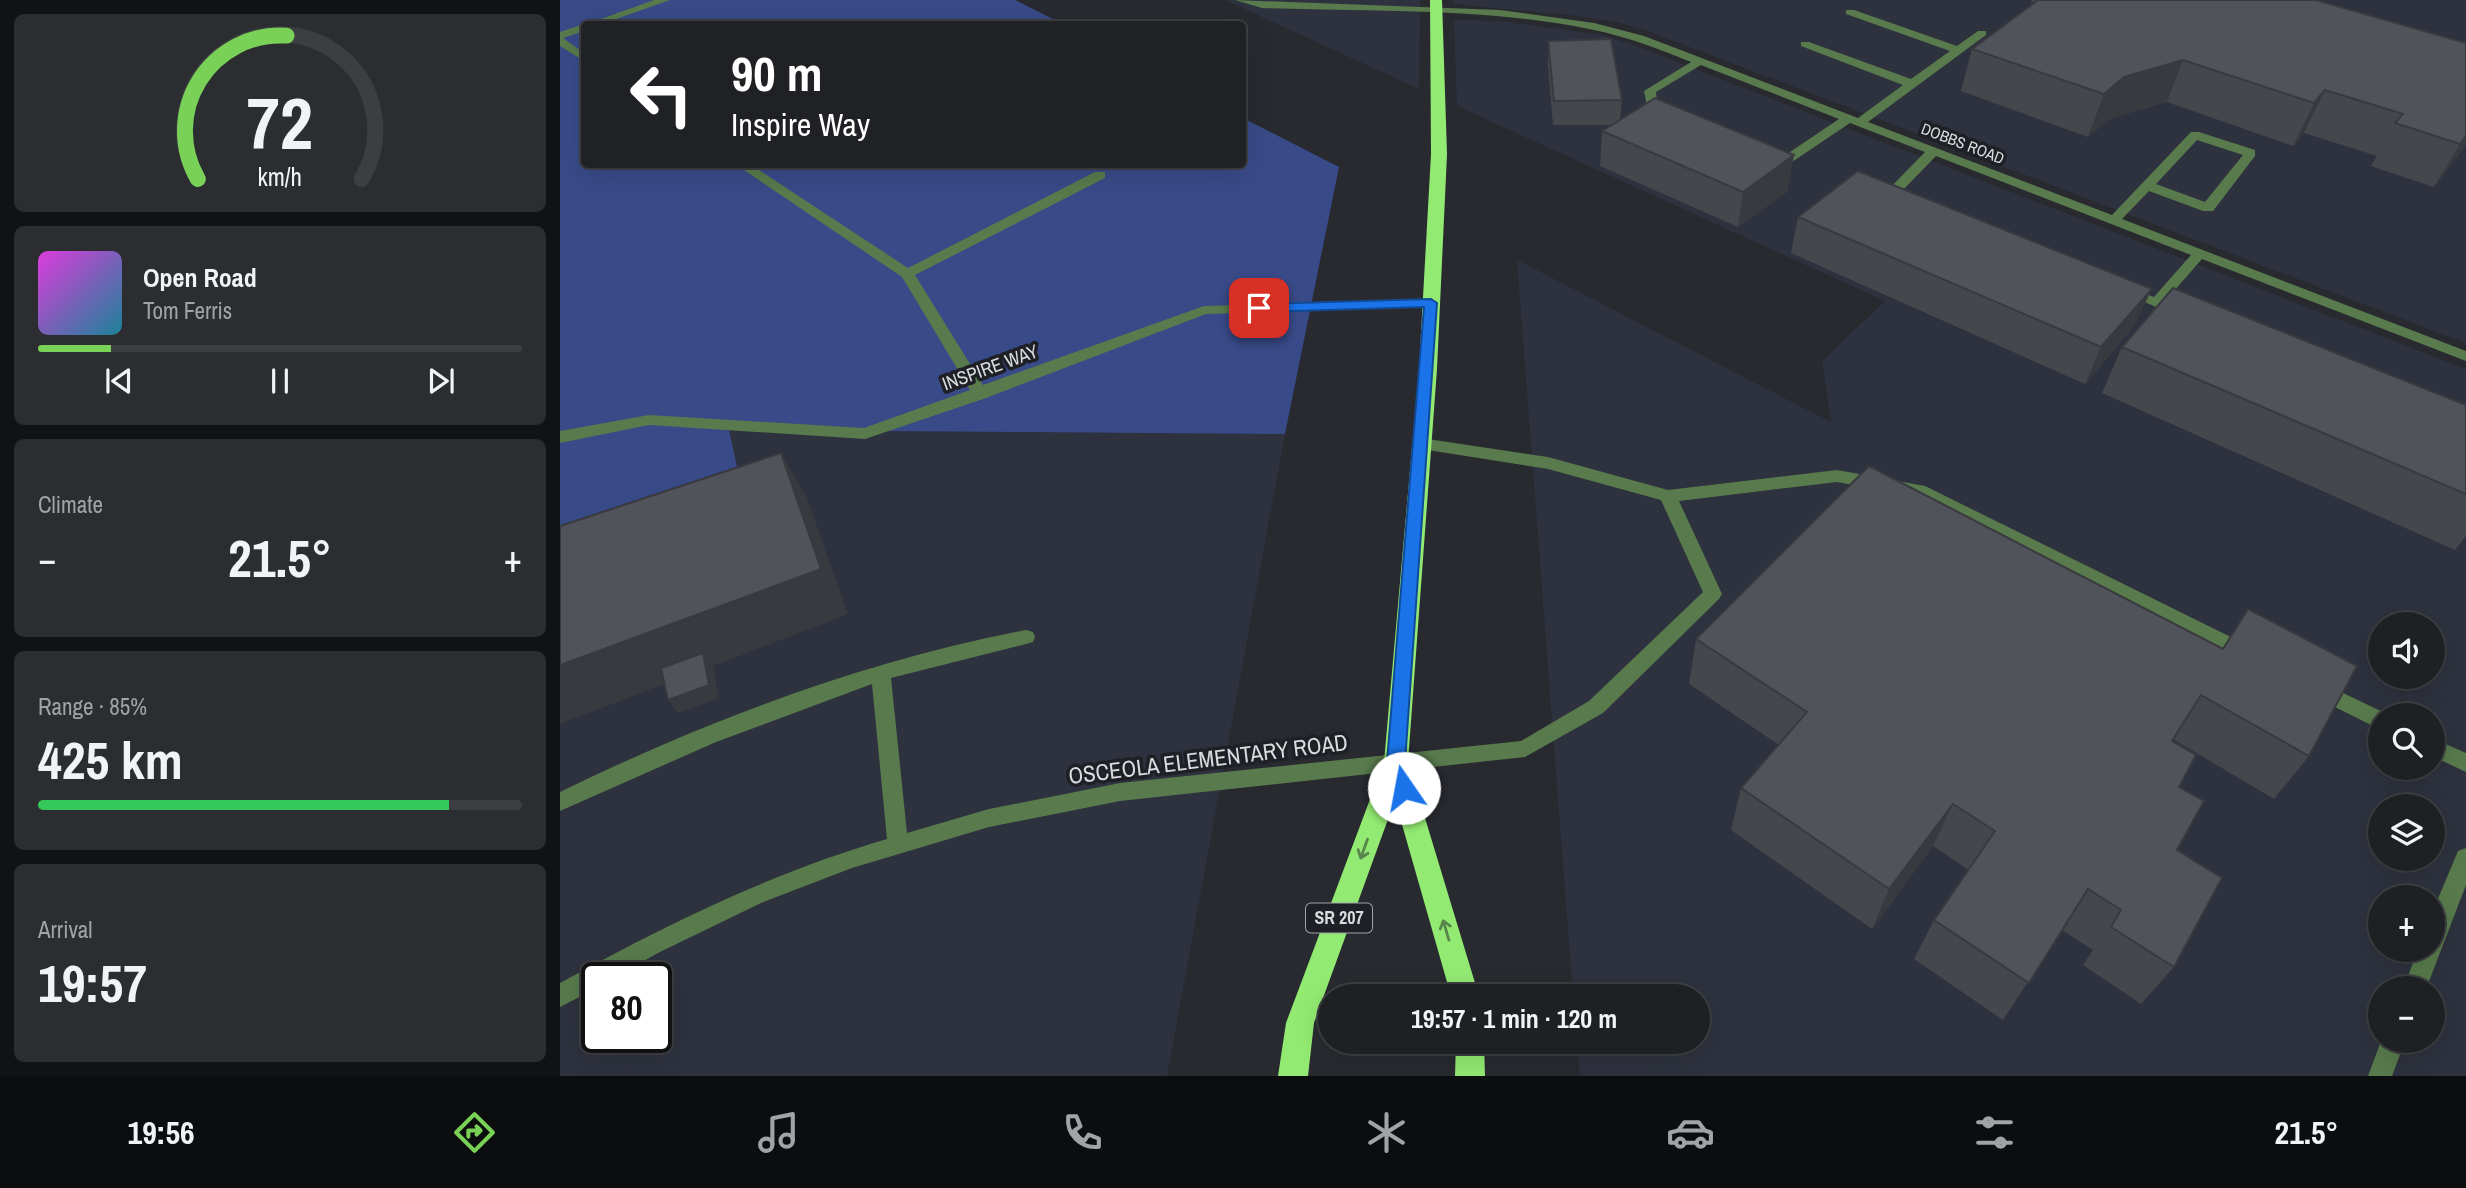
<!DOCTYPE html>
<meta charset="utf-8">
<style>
:root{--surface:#1e2024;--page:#2b2d31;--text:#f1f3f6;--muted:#a1a3a6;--line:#3c3e41;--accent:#7ad157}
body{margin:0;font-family:"Archivo Narrow",sans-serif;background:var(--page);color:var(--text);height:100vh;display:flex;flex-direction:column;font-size:26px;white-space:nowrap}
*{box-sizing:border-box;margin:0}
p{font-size:23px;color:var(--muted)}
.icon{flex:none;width:38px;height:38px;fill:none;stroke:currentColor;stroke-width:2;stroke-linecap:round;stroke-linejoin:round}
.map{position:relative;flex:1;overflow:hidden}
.details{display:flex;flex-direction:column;gap:14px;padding:14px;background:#101214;width:560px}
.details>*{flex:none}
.top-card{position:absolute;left:21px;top:21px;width:665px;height:147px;border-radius:7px;box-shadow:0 7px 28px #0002,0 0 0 2px var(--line);background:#202124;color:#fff;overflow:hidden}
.fabs{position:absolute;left:1808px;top:612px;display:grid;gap:14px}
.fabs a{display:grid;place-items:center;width:77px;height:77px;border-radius:50%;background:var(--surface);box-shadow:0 7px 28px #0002,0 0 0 2px var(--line);font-size:35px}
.speed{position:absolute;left:21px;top:962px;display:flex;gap:14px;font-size:35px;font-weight:700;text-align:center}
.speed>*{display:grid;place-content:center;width:91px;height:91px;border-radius:50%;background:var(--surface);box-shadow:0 7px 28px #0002,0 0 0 2px var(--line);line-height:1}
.speed .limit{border:4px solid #111;border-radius:10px;background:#fff;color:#111}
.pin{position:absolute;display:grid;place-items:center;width:60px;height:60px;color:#fff;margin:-30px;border-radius:14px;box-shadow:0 4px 10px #0006}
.me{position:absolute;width:77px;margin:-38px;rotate:348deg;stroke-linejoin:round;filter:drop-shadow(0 0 5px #0008)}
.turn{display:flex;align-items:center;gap:24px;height:147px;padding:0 35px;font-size:32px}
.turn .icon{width:91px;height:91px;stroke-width:2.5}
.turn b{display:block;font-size:49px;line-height:60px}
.big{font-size:52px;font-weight:700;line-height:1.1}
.details .widget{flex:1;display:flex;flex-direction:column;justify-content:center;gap:10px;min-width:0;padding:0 24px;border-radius:10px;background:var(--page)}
.details .dial{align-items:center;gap:0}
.dial svg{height:182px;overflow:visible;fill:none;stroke:var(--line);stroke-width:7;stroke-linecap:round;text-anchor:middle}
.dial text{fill:var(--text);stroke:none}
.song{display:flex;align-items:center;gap:21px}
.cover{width:84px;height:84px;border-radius:10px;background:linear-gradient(135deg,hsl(300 70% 55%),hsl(190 70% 35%))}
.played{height:7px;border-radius:4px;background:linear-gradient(90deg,var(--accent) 15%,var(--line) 15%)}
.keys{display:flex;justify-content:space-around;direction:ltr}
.heat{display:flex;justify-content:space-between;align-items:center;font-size:38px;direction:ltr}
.charge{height:10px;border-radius:5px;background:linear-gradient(90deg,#34c759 85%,var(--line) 0)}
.trip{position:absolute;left:758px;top:984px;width:392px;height:70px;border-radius:35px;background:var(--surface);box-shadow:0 7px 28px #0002,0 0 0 2px var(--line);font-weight:700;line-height:70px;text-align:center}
.tab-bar{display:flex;height:112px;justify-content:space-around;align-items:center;background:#0c0d0e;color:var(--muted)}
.tab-bar .icon{width:49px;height:49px}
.tab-bar .active{color:var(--accent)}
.tab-bar b{font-size:32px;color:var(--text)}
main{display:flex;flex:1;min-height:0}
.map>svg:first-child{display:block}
.built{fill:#2e323e;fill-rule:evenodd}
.green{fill:#394a88}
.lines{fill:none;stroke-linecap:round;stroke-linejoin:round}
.minor{fill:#587a4c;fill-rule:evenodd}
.highway{fill:#93ea72;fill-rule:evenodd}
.wall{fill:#46474d}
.shaded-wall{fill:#393a3f}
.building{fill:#51535a;stroke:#393a3f;stroke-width:2}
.oneway{stroke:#58854c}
.route{fill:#1a73e8;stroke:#114b97;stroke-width:2}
.labels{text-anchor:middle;stroke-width:7;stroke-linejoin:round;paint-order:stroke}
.far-street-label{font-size:16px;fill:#d9dbdf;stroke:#1e2026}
.shield{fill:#1e2026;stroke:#a1a3a8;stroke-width:2}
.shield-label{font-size:18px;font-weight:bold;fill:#d9dbdf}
.street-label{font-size:19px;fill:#d9dbdf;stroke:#1e2026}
.near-street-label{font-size:23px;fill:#d9dbdf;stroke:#1e2026}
</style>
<main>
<section class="details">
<div class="widget dial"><svg viewBox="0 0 100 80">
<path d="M14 69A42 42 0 1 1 86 69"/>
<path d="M14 69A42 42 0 0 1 53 6" stroke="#7ad157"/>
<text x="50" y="56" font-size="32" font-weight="700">72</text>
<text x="50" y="72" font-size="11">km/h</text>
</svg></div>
<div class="widget">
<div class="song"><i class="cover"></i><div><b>Open Road</b><p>Tom Ferris</p></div></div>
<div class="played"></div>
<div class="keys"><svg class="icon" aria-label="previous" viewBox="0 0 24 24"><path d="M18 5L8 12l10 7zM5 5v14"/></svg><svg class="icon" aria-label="pause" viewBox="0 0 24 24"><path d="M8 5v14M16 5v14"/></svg><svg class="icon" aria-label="next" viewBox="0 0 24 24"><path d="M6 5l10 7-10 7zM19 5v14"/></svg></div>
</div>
<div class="widget"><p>Climate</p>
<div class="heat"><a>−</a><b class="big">21.5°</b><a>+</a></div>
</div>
<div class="widget"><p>Range · 85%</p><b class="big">425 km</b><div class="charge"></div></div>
<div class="widget"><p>Arrival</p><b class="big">19:57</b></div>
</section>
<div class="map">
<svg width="1906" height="1076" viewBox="0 0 1906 1076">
<rect width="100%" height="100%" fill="#282a30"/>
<g class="built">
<path d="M665,0H860L859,89Z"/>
<path d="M893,0H1906V343L1085,30L1053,21L1009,15L893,4Z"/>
<path d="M894,19L949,22L1041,35L1071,44L1906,369V1076H1020L1017,1041H1138V996H1013L957,260L1271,422L1262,361L1325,301L897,106ZM1820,625H1872V677H1820ZM1820,716H1872V768H1820ZM1820,807H1872V859H1820ZM1820,898H1872V950H1820ZM1820,989H1872V1041H1820Z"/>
<path d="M168,430L725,434L607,1076H0V543ZM37,978H96V1038H37Z"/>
</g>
<path class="green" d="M0,0H455L503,24H24V164H682L683,118L779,167L725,434L169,430L177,467L143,521L0,543Z"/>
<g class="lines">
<g class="minor">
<path d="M94,0H110L42,24H27Z"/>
<path d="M675,0L940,10L1034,23L1084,36L1298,118L1343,85L1241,46V42H1249L1351,79L1390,51L1286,14V10H1294L1397,46L1418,31H1426V35L1308,122L1552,215L1631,132H1639L1695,150V156L1653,211H1643L1589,191L1562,219L1906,351V361L1642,259L1605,301L1626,312L1619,316L1614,315L1560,291L1567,287L1594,297L1631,255L1376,156L1341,192L1349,195V201H1339L1325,193L1365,152L1290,123L1232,162H1224L1211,156V150L1227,154L1279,119L1141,65L1096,92L1097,101L1117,111L1111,115L1087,106L1084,91L1131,62C1099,49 1068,37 1034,30C926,7 812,12 702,8ZM1637,140L1683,155L1645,202L1596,184Z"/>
<path d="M24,24H27H24V31L3,38L24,53V61L0,46V32Z"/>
<path d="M175,164H190L348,268L535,172H545V178L355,275L423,385L644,306L871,299L878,303L871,307L646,314L426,398L305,439L89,425L0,443V431L89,415L304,428L410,390L342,277Z"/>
<path d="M861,438L988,457L1108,490L1277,470L1365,486L1693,648L1695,653L1693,658L1686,661L1679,658L1361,497L1277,482L1119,501L1162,594L1159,599L1043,713L965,757L560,801L429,827L292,868L201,903L100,952L53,978H37V988L0,1007V983C105,925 211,873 327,839L312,684L156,742L0,811V792C147,720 305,661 466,630L473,632L475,637L473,642L466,644L331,678L347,833L429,809L560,783L961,741L1029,701L1143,592L1101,500L988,469L855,448L853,444L855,440Z"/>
<path d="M1758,681L1827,714L1828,716H1820V728L1813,726L1751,695L1748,689L1751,683Z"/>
<path d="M1872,738L1906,753V772L1872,756Z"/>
<path d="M1906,848V885L1866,989H1843L1858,950H1872V913L1898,851Z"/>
<path d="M1821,1041H1845L1832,1076H1808Z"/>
</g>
<g class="highway">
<path d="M870,0H882L887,154L877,369L848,762L919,996H891L835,800L754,1023L748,1076H718L726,1023L824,762L859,369L871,154Z"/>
<path d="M896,1041H924L925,1076H895Z"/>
</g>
</g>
<g class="wall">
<path d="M1472,0H1756L1906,43V145L1874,187L1811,166L1817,156L1744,133L1733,146L1607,102L1549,119L1528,137L1401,91L1412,49L1474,3L1471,2Z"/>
<path d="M988,41L1062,100L1060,120L1228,191L1178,227L1040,166L1042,131L1052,125H993L988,65Z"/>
<path d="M1238,217L1575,325L1525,384L1231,253Z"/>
<path d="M1562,347L1906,405V536L1895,550L1542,393Z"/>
<path d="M1309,466L1749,756L1714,799L1613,739L1612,741L1619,787L1614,967L1581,1004L1523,965L1533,950L1502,930L1443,1020L1354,959L1374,920L1409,870L1373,846L1312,929L1171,830L1181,788L1219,745L1129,684L1136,639Z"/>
</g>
<g class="shaded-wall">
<path d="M1623,60L1607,102L1549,119L1528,137L1544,94L1564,77Z"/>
<path d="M1765,90L1744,133L1733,146L1754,103Z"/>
<path d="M1906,136V145L1874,187L1900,144Z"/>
<path d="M1234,155L1228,191L1178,227L1183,192Z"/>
<path d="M1592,289L1575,325L1525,384L1541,347Z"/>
<path d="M221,453L247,498L288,614L153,666L159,698L118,713L108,700L146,668L0,724V665Z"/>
<path d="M1393,804L1373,846L1312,929L1329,889Z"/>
</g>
<g class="building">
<path d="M1478,0H1756L1906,43V136L1900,144L1835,123L1843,114L1765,90L1754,103L1623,60L1564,77L1544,94L1412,49Z"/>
<path d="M1051,39L1062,100L994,101L988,41Z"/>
<path d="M1095,98L1234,155L1183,192L1042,131Z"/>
<path d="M1298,171L1592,289L1541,347L1238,217Z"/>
<path d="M1613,288L1906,405V494L1562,347Z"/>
<path d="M221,453L261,569L0,665V526Z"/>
<path d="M1309,466L1663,649L1688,609L1797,666L1749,756L1641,695L1612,741L1636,755L1619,787L1644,801L1617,850L1662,878L1614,967L1551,927L1561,910L1528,889L1469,983L1374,920L1435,831L1393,804L1329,889L1181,788L1247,712L1136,639Z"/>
<path d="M143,653L149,685L108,700L101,668Z"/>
</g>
<defs><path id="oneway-shaft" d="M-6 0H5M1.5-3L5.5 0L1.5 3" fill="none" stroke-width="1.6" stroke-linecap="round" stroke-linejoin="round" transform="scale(1.75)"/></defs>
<g class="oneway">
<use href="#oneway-shaft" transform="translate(804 849) rotate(110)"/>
<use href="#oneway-shaft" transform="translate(886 930) rotate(-106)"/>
</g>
<path class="route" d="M871,299L877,303L845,762L853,788L850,794H837L827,762L864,307L699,312L693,308L699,304Z"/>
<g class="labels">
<g class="far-street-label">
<text transform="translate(1403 143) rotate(21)" y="6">DOBBS ROAD</text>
</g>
<rect class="shield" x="746" y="903.5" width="66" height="29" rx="5"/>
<g class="shield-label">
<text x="779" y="924">SR 207</text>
</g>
<g class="street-label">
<text transform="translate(430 367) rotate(-20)" y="7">INSPIRE WAY</text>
</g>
<g class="near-street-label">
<text transform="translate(648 759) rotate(-7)" y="8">OSCEOLA ELEMENTARY ROAD</text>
</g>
</g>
</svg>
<div class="fabs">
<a><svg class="icon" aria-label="sound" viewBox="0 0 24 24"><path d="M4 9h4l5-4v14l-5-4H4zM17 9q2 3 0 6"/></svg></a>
<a><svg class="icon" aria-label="search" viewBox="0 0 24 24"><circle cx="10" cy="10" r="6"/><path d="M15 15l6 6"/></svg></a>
<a><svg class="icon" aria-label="layers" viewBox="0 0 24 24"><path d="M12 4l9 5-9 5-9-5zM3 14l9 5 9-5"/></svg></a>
<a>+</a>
<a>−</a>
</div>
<div class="speed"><div class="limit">80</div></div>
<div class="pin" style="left:699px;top:308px;background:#d93025"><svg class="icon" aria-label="arrive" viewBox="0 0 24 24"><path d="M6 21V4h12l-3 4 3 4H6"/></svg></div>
<svg class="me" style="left:844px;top:788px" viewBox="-20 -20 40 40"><circle r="19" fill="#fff"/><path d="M0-13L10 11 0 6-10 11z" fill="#1a73e8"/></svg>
<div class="trip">19:57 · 1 min · 120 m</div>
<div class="top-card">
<div class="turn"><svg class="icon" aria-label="left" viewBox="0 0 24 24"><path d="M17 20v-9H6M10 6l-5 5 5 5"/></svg><div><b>90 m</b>Inspire Way</div></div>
</div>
</div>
</main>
<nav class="tab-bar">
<b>19:56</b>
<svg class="icon active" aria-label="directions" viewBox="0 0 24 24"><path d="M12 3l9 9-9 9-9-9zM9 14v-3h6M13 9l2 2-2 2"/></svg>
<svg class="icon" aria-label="music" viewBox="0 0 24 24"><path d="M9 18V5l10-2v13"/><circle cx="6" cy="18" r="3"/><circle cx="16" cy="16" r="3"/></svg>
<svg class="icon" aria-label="phone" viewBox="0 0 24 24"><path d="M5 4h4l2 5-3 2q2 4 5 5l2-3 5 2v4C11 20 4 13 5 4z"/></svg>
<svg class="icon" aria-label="climate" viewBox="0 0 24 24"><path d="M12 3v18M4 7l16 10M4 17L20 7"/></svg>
<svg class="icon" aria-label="car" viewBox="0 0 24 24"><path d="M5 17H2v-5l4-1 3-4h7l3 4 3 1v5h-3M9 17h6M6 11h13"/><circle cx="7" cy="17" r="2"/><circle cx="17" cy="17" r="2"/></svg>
<svg class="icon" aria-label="filters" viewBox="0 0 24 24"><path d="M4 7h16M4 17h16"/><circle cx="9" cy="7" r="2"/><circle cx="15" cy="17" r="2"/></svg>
<b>21.5°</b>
</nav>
